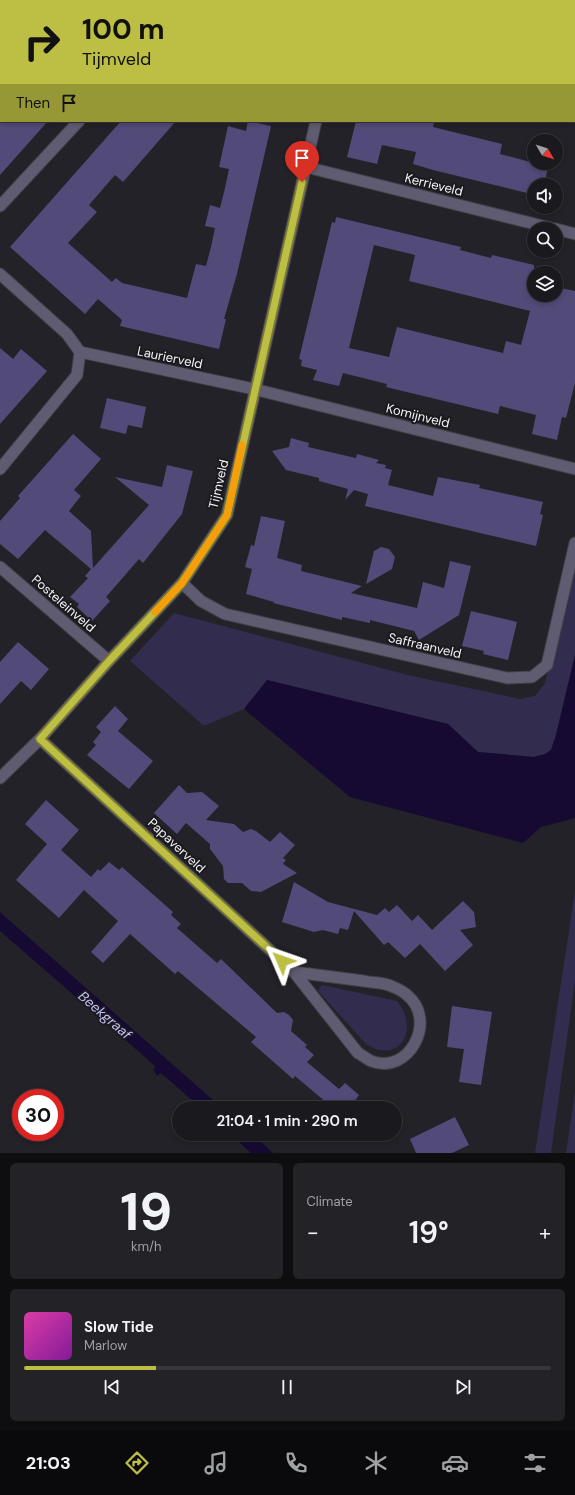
<!DOCTYPE html>
<meta charset="utf-8">
<style>
:root{--surface:#1a1a1e;--page:#232327;--text:#f1f3f6;--muted:#9fa1a4;--line:#38383c;--accent:#bcbf44}
body{margin:0;font-family:"DM Sans",sans-serif;background:var(--page);color:var(--text);height:100vh;display:flex;flex-direction:column;font-size:15px;white-space:nowrap}
*{box-sizing:border-box;margin:0}
p{font-size:13px;color:var(--muted)}
.icon{flex:none;width:22px;height:22px;fill:none;stroke:currentColor;stroke-width:2;stroke-linecap:round;stroke-linejoin:round}
.map{position:relative;height:1153px;overflow:hidden}
.side{display:flex;flex-direction:column;gap:10px;padding:10px;background:#0e0e10;flex:1}
.side>*{flex:none}
.guide{position:absolute;left:0px;top:0px;width:575px;height:122px;box-shadow:0 2px 6px #0003,0 0 0 1px var(--line);background:#bcbf44;color:#111;overflow:hidden}
.needle{width:26px;rotate:129deg}
.controls{position:absolute;left:527px;top:134px;display:grid;gap:8px}
.controls a{display:grid;place-items:center;width:36px;height:36px;border-radius:50%;background:var(--surface);box-shadow:0 2px 6px #0003,0 0 0 1px var(--line);font-size:20px}
.speed{position:absolute;left:12px;top:1089px;display:flex;gap:8px;font-size:20px;font-weight:700;text-align:center}
.speed>*{display:grid;place-content:center;width:52px;height:52px;border-radius:50%;background:var(--surface);box-shadow:0 2px 6px #0003,0 0 0 1px var(--line);line-height:1}
.speed .limit{border:6px solid #d22;background:#fff;color:#111}
.pin{position:absolute;display:grid;place-items:center;width:34px;height:34px;color:#fff;margin:-41px -17px;border-radius:50% 50% 50% 0;rotate:-45deg;box-shadow:0 0 4px #0007}
.pin .icon{rotate:45deg}
.me{position:absolute;width:44px;margin:-22px;rotate:313deg;stroke-linejoin:round;filter:drop-shadow(0 0 3px #0008)}
.turn{display:flex;align-items:center;gap:14px;height:84px;padding:0 16px;font-size:18px}
.turn .icon{width:52px;height:52px;stroke-width:2.5}
.turn b{display:block;font-size:28px;line-height:34px}
.then{display:flex;align-items:center;height:38px;padding:0 16px;background:#0003;gap:8px;font-size:15px}
.big{font-size:30px;font-weight:600;line-height:1.1}
.side .tile{flex:1;display:flex;flex-direction:column;justify-content:center;gap:6px;min-width:0;padding:0 14px;border-radius:6px;background:var(--page)}
.side .dial{align-items:center;gap:0}
.dial b{font-size:52px;line-height:1}
.song{display:flex;align-items:center;gap:12px}
.cover{width:48px;height:48px;border-radius:6px;background:linear-gradient(135deg,hsl(320 70% 55%),hsl(290 70% 35%))}
.played{height:4px;border-radius:2px;background:linear-gradient(90deg,var(--accent) 25%,var(--line) 25%)}
.keys{display:flex;justify-content:space-around;direction:ltr}
.heat{display:flex;justify-content:space-between;align-items:center;font-size:22px;direction:ltr}
.side .tiles{flex:1;display:grid;gap:10px;grid-template-columns:1fr 1fr}
.tile:last-child{grid-column:span 2}
.trip{position:absolute;left:172px;top:1101px;width:230px;height:40px;border-radius:20px;background:var(--surface);box-shadow:0 2px 6px #0003,0 0 0 1px var(--line);font-weight:600;line-height:40px;text-align:center}
.tab-bar{display:flex;height:64px;justify-content:space-around;align-items:center;background:#0a0a0c;color:var(--muted)}
.tab-bar .icon{width:28px;height:28px}
.tab-bar .current{color:var(--accent)}
.tab-bar b{font-size:18px;color:var(--text)}
.map>svg:first-child{display:block}
.green{fill:#322c4e}
.water{fill:#160a33}
.building{fill:#524a78;fill-rule:evenodd}
.lines{fill:none;stroke-linecap:round;stroke-linejoin:round}
.minor-casing{stroke:#403f45;stroke-width:13}
.minor{stroke:#5f5c72;stroke-width:11}
.route-casing{stroke:#7a7c2c;stroke-width:10}
.route{stroke:#bcbf44;stroke-width:7}
.slow{stroke:#f59e0b;stroke-width:7}
.labels{text-anchor:middle;stroke-width:4;stroke-linejoin:round;paint-order:stroke}
.street-label{font-size:13px;fill:#f2f2f6;stroke:#19191e}
.water-label{font-size:14px;font-style:italic;fill:#c7bffb;stroke:#19191e}
</style>
<div class="map">
<svg width="575" height="1153" viewBox="0 0 575 1153">
<rect width="100%" height="100%" fill="#232228"/>
<g class="green">
<path d="M213,0H342L212,1Z"/>
<path d="M575,561V655L556,735L551,750L545,754L534,757L478,752L448,724L267,680L244,709L204,726L130,661L174,613L408,675L520,699L535,696L545,683Z"/>
<path d="M575,891V981L551,1153H535Z"/>
<path d="M322,985L397,1001C420,1028 400,1066 366,1044L318,991Z"/>
<path d="M575,1092V1153H566Z"/>
</g>
<g class="water">
<path d="M575,655V818L541,827L523,843L350,797L244,709L267,680L448,724L478,752L534,757L545,754L551,750L556,735Z"/>
<path d="M0,912L222,1108H201L161,1073L157,1076L153,1070L155,1067L154,1065L0,931Z"/>
<path d="M230,1134H252L273,1153H251Z"/>
</g>
<g class="building">
<path d="M0,121H48L0,175Z"/>
<path d="M121,121H176L123,182L115,175L89,205L97,212L68,243L112,282L116,278L122,283L187,298L196,264L206,266L211,247L215,228L205,226L210,205L220,208L225,188L229,169L219,167L228,126L246,131L248,121L271,126L237,274L224,319H226L219,349L120,326L122,320L98,299L85,314L10,247Z"/>
<path d="M356,121H434L433,127L502,144L500,154L534,163H549L544,185H533L531,194L433,170L413,164L416,152L382,145L377,164L347,157Z"/>
<path d="M336,217L461,247L460,250L491,258L492,255L534,265V295H556V287L575,291V383L566,418L562,417L557,440L532,434L536,415L500,406L498,414L386,387L387,384L343,373L339,386L313,380L317,370L301,366L302,360L299,359L332,222L335,223ZM374,245L415,255L409,281L530,311L521,345L506,341L503,353L397,327L389,357L349,348Z"/>
<path d="M0,348L13,359L21,349L47,371L0,424Z"/>
<path d="M107,398L146,407L142,428L128,425L126,434L100,428Z"/>
<path d="M73,434L101,459L74,490L81,496L69,511L91,531L93,568L149,505L115,477L162,487L167,465L193,471L182,514L143,563L139,559L106,597L110,601L92,621L77,607L79,604L70,597L88,578L85,576L91,569L45,530L18,559L0,544V521L20,498L18,496Z"/>
<path d="M291,438L309,443L308,447L356,458L357,454L379,460L376,463L386,465L385,468L392,470L388,485L433,496L438,477L480,485L479,488L543,502L540,514L543,515L536,546L365,506L368,494L354,490L345,500L348,489L319,481V478L286,470L272,451L289,447Z"/>
<path d="M261,516L285,521L277,558L302,565L301,571L362,586L351,593L417,608L423,582L444,588L450,561L471,566L459,615L419,640L414,631L370,620V623L342,617V620L273,603L274,602L246,594L252,569L245,567L251,545L254,546Z"/>
<path d="M381,547L389,549L395,557L392,569L366,584L374,551Z"/>
<path d="M471,611L517,622L508,660L483,654L484,651L462,646Z"/>
<path d="M18,642L49,669L31,690L21,681L0,704V662Z"/>
<path d="M115,706L128,719L118,731L153,761L129,789L87,755L96,745L93,742L101,732L96,727Z"/>
<path d="M179,785L187,793L202,792L219,806L206,820L234,824L243,832L251,829L256,831L270,842L280,832L295,845L283,858L286,860L283,864L297,873L261,892L251,891L242,883H228L224,879L223,866L210,849V844L186,823L177,834L154,813Z"/>
<path d="M46,800L79,830L61,850L91,877L98,869L100,871L109,862L119,870L122,867L173,912L171,915L181,924L177,928L217,963L221,959L277,1013L284,1012L289,1015L293,1020L291,1031L307,1045L305,1047L314,1055L307,1062L339,1089L345,1083L359,1095L354,1102L361,1108H322L327,1103L295,1076L293,1079L251,1042L256,1037L178,971L175,974L130,934L103,963L91,952L118,921L84,890L59,918L16,880L47,844L25,824Z"/>
<path d="M294,882L328,902L377,915L385,908L389,912L397,905L412,921L418,915L432,930L463,901L474,912L476,927L460,930L473,945L445,971L420,944L405,958L388,942L384,945L354,911L348,930L340,928L338,934L323,930L314,932L282,922Z"/>
<path d="M452,1006L492,1012L481,1085L459,1082L464,1049L447,1047Z"/>
<path d="M455,1117L469,1145L452,1153H416L410,1139Z"/>
</g>
<g class="lines">
<g class="minor-casing">
<g id="minor">
<path d="M15,0L16,1"/>
<path d="M191,1L192,0"/>
<path d="M343,1V0"/>
<path d="M306,167L555,229"/>
<path d="M0,206L79,121"/>
<path d="M556,229L575,234"/>
<path d="M0,274L67,334L80,352L77,375L0,469"/>
<path d="M80,352L254,389L575,469"/>
<path d="M0,567L109,661"/>
<path d="M182,583L201,601L225,614L507,678L532,677L547,665L575,543"/>
<path d="M40,739L294,972"/>
<path d="M0,778L40,739L109,661L182,583L227,515L316,121"/>
<path d="M294,972C317,975 341,978 364,981C372,983 384,982 391,986C396,988 403,991 407,995C438,1020 409,1076 371,1061C367,1059 362,1055 358,1053Z"/>
</g>
</g>
<use href="#minor" class="minor"/>
</g>
<g class="lines">
<g class="route-casing">
<path id="route" d="M282,961L40,739L109,661L182,583L227,515L302,182"/>
</g>
<use href="#route" class="route"/>
<path class="slow" d="M155,612L182,583L227,515L242,445"/>
</g>
<g class="labels">
<g class="street-label">
<text transform="translate(434 184) rotate(14)" y="5">Kerrieveld</text>
<text transform="translate(170 357) rotate(12)" y="5">Laurierveld</text>
<text transform="translate(418 415) rotate(14)" y="5">Komijnveld</text>
<text transform="translate(218 484) rotate(-77)" y="5">Tijmveld</text>
<text transform="translate(64 603) rotate(41)" y="5">Posteleinveld</text>
<text transform="translate(425 645) rotate(13)" y="5">Saffraanveld</text>
<text transform="translate(177 845) rotate(43)" y="5">Papaverveld</text>
</g>
<g class="water-label">
<text transform="translate(105 1015) rotate(41)" y="5">Beekgraaf</text>
</g>
</g>
</svg>
<div class="controls">
<a><svg class="needle" viewBox="-14 -14 28 28"><path d="M0-13l5 13h-10z" fill="#e53935"/><path d="M0 13l5-13h-10z" fill="#9fa1a4"/></svg></a>
<a><svg class="icon" aria-label="sound" viewBox="0 0 24 24"><path d="M4 9h4l5-4v14l-5-4H4zM17 9q2 3 0 6"/></svg></a>
<a><svg class="icon" aria-label="search" viewBox="0 0 24 24"><circle cx="10" cy="10" r="6"/><path d="M15 15l6 6"/></svg></a>
<a><svg class="icon" aria-label="layers" viewBox="0 0 24 24"><path d="M12 4l9 5-9 5-9-5zM3 14l9 5 9-5"/></svg></a>
</div>
<div class="speed"><div class="limit">30</div></div>
<div class="pin" style="left:302px;top:182px;background:#d93025"><svg class="icon" aria-label="arrive" viewBox="0 0 24 24"><path d="M6 21V4h12l-3 4 3 4H6"/></svg></div>
<svg class="me" style="left:282px;top:961px" viewBox="-20 -20 40 40"><path d="M0-17L14 15 0 8-14 15z" fill="#bcbf44" stroke="#fff" stroke-width="4"/></svg>
<div class="trip">21:04 · 1 min · 290 m</div>
<div class="guide">
<div class="turn"><svg class="icon" aria-label="right" viewBox="0 0 24 24"><path d="M7 20v-9h11M14 6l5 5-5 5"/></svg><div><b>100 m</b>Tijmveld</div></div>
<div class="then">Then<svg class="icon" aria-label="arrive" viewBox="0 0 24 24"><path d="M6 21V4h12l-3 4 3 4H6"/></svg></div>
</div>
</div>
<section class="side">
<div class="tiles">
<div class="tile dial"><b>19</b><p>km/h</p></div>
<div class="tile"><p>Climate</p>
<div class="heat"><a>−</a><b class="big">19°</b><a>+</a></div>
</div>
<div class="tile">
<div class="song"><i class="cover"></i><div><b>Slow Tide</b><p>Marlow</p></div></div>
<div class="played"></div>
<div class="keys"><svg class="icon" aria-label="previous" viewBox="0 0 24 24"><path d="M18 5L8 12l10 7zM5 5v14"/></svg><svg class="icon" aria-label="pause" viewBox="0 0 24 24"><path d="M8 5v14M16 5v14"/></svg><svg class="icon" aria-label="next" viewBox="0 0 24 24"><path d="M6 5l10 7-10 7zM19 5v14"/></svg></div>
</div>
</div>
</section>
<nav class="tab-bar">
<b>21:03</b>
<svg class="icon current" aria-label="directions" viewBox="0 0 24 24"><path d="M12 3l9 9-9 9-9-9zM9 14v-3h6M13 9l2 2-2 2"/></svg>
<svg class="icon" aria-label="music" viewBox="0 0 24 24"><path d="M9 18V5l10-2v13"/><circle cx="6" cy="18" r="3"/><circle cx="16" cy="16" r="3"/></svg>
<svg class="icon" aria-label="phone" viewBox="0 0 24 24"><path d="M5 4h4l2 5-3 2q2 4 5 5l2-3 5 2v4C11 20 4 13 5 4z"/></svg>
<svg class="icon" aria-label="climate" viewBox="0 0 24 24"><path d="M12 3v18M4 7l16 10M4 17L20 7"/></svg>
<svg class="icon" aria-label="car" viewBox="0 0 24 24"><path d="M5 17H2v-5l4-1 3-4h7l3 4 3 1v5h-3M9 17h6M6 11h13"/><circle cx="7" cy="17" r="2"/><circle cx="17" cy="17" r="2"/></svg>
<svg class="icon" aria-label="filters" viewBox="0 0 24 24"><path d="M4 7h16M4 17h16"/><circle cx="9" cy="7" r="2"/><circle cx="15" cy="17" r="2"/></svg>
</nav>
